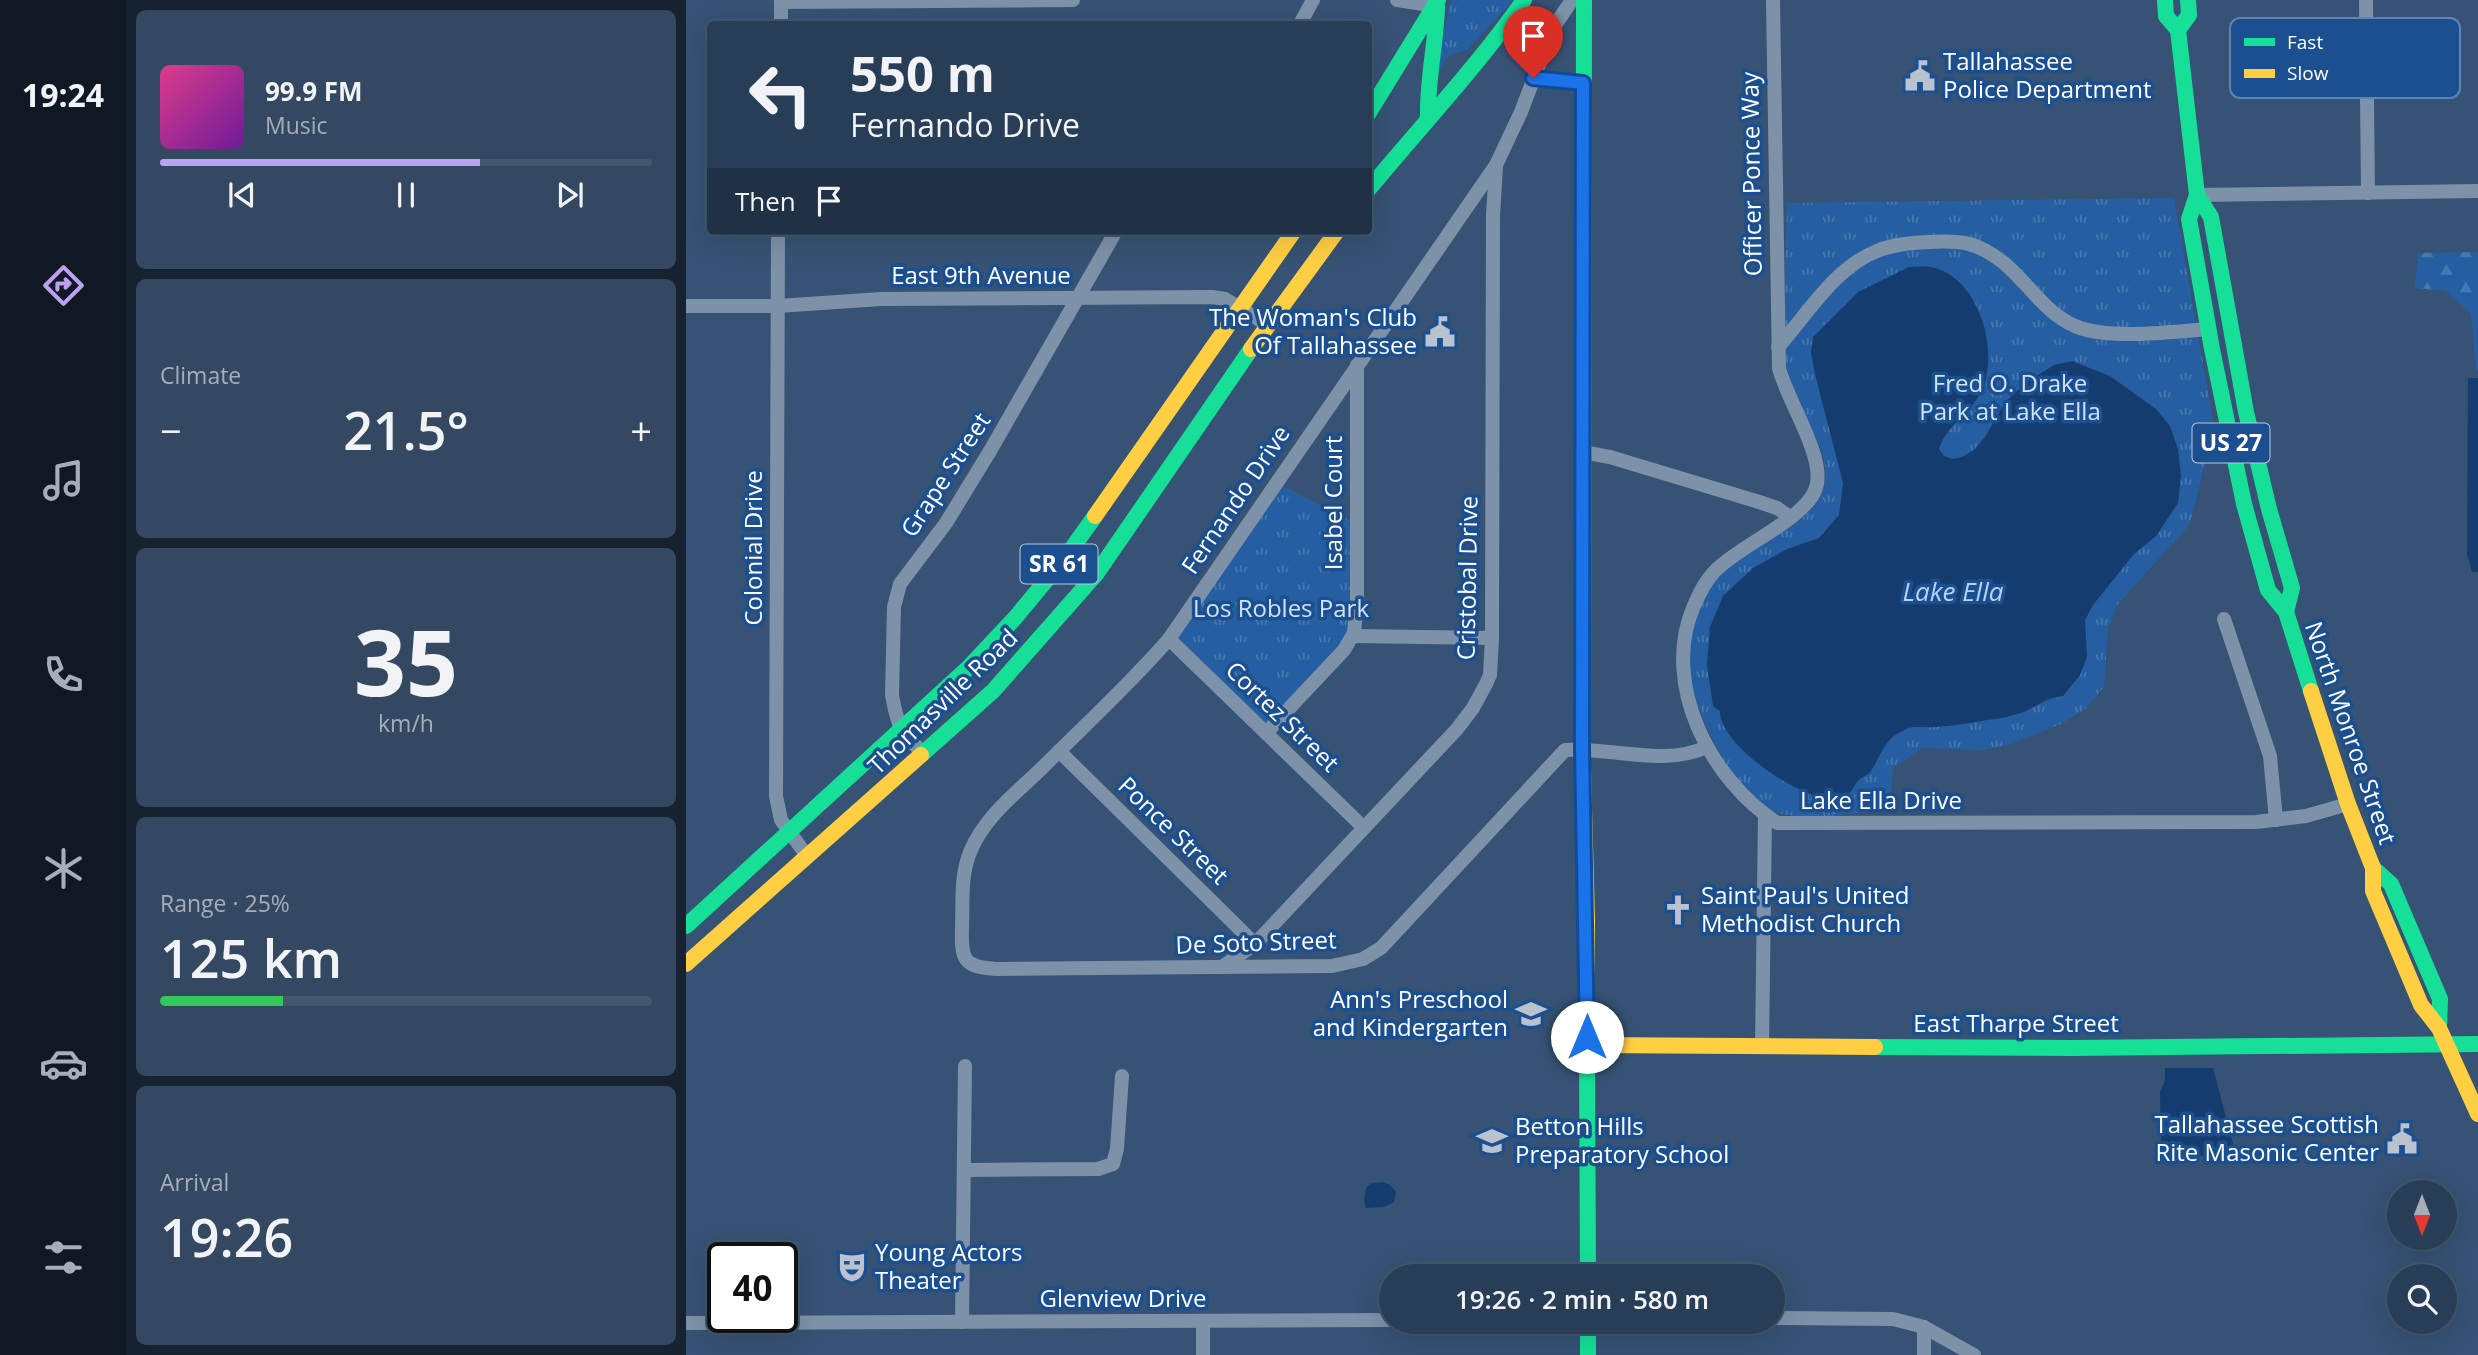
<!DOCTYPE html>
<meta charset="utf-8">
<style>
:root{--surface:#283e57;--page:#344961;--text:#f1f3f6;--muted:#a5aeba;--line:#44576d;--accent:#bca0f2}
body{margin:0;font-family:"Open Sans",sans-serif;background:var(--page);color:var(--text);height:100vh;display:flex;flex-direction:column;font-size:26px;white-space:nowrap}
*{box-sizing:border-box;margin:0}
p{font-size:23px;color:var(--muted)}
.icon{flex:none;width:38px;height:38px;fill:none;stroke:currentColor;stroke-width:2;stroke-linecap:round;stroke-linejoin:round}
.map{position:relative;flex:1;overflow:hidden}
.sheet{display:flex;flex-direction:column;gap:10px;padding:10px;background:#162230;width:560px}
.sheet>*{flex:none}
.hud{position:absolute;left:21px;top:21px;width:665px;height:214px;border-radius:7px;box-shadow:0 7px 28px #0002,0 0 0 2px var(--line);background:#283e57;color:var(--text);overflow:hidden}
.needle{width:46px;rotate:180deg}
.fabs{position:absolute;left:1701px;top:1180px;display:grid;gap:14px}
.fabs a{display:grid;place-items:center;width:70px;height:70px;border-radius:50%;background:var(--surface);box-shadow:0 7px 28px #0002,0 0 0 2px var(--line);font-size:35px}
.speed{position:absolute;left:21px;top:1242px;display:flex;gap:14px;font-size:35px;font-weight:700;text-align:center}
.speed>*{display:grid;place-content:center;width:91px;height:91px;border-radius:50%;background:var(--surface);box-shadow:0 7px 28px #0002,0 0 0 2px var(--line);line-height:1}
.speed .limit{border:4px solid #111;border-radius:10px;background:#fff;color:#111}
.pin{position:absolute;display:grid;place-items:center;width:60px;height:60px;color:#fff;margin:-72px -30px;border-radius:50% 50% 50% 0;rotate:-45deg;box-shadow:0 0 7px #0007}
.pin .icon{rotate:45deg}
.me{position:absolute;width:77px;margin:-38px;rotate:0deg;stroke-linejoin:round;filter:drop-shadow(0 0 5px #0008)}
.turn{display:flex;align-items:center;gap:24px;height:147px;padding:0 28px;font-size:32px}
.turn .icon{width:91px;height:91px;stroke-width:2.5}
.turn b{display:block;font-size:49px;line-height:60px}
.then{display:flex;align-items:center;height:66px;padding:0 28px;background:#0003;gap:14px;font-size:26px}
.big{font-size:52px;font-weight:600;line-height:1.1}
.sheet .widget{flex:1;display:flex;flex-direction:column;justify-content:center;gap:10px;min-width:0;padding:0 24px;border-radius:10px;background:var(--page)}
.sheet .dial{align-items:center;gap:0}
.dial b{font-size:91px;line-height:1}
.song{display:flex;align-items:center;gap:21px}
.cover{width:84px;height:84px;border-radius:10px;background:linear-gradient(135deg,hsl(330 70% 55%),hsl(280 70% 35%))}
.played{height:7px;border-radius:4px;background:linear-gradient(90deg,var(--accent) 65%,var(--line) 65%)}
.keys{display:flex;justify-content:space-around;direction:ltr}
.heat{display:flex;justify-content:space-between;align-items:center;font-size:38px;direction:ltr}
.charge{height:10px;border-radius:5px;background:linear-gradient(90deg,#34c759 25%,var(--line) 0)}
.trip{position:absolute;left:693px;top:1264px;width:406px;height:70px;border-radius:35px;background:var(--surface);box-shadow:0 7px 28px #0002,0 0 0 2px var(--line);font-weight:600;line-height:70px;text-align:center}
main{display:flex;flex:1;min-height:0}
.tabs{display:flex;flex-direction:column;width:126px;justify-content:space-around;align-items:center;background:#101923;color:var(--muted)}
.tabs .icon{width:49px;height:49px}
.tabs .selected{color:var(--accent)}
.tabs b{font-size:32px;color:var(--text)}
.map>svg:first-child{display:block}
.forest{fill:url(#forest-firs)}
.park{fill:url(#park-tufts)}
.water{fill:#153c6e}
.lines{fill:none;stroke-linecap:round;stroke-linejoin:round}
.street{stroke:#7d92a8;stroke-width:14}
.fast{stroke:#16e098;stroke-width:16}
.slow{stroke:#ffcf43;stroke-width:16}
.route-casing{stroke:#114b97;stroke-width:18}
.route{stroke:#1a73e8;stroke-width:12}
.labels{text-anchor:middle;stroke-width:7;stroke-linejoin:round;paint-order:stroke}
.shield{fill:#1b4f8f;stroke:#bbcadd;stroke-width:2}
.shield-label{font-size:23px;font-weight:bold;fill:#fff}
.poi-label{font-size:24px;fill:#fff;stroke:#1b4f8f;text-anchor:start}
.street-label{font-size:24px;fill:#fff;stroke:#1b4f8f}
.park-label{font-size:24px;fill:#cfe3fa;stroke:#1b4f8f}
.water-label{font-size:26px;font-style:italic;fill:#b5d3f5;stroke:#1b4f8f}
.key{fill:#1b4f8f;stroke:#5f84b1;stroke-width:2}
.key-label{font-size:19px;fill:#fff}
</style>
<main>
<nav class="tabs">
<b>19:24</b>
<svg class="icon selected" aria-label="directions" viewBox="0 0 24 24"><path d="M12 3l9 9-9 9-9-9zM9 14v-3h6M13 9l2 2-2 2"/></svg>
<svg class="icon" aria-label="music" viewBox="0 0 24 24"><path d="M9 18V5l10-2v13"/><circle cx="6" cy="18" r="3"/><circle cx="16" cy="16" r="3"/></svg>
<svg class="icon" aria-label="phone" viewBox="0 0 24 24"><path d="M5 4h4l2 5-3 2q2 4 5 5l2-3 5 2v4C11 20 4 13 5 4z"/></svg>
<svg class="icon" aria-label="climate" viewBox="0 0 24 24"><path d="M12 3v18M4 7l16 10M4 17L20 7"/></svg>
<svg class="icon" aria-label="car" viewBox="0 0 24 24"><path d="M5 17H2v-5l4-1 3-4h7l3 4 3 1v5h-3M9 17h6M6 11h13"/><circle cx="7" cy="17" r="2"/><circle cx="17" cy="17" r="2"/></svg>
<svg class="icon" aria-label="filters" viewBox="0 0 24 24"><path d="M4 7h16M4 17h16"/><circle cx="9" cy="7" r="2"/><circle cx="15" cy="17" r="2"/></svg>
</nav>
<section class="sheet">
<div class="widget">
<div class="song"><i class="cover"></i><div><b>99.9 FM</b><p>Music</p></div></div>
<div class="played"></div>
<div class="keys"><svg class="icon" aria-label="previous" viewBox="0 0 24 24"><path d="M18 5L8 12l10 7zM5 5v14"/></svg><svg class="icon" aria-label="pause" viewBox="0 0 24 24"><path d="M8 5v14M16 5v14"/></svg><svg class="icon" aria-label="next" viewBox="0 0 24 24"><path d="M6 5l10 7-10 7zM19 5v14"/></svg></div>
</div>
<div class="widget"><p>Climate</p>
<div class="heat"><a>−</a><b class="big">21.5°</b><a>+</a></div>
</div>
<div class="widget dial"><b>35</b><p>km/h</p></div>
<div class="widget"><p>Range · 25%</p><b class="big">125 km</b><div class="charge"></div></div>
<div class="widget"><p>Arrival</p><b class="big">19:26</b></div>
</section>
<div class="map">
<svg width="1792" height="1355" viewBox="0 0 1792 1355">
<defs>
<pattern id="forest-firs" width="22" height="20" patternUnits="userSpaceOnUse" patternTransform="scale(1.75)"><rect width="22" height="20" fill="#265fa1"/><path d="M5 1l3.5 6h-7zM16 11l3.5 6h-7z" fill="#4777af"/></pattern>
<pattern id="park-tufts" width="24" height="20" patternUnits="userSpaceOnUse" patternTransform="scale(1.75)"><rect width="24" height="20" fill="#265fa1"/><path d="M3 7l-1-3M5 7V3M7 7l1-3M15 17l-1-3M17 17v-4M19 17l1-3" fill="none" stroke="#4777af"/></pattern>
</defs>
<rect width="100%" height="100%" fill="#365274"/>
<path class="forest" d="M1792,252V370L1790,369L1785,314L1760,291L1729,288L1732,253Z"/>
<g class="park">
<path d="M765,0H827L781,50L769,53L759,59L752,77L748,76Z"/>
<path d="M1488,198L1528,426L1504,524L1432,604L1422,629L1418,687L1399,709L1375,724L1325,744L1297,750L1236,748L1207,768L1204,810C1173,812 1117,822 1089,812C1048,796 1012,717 1004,677C1000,658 1001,637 1008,619C1015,601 1027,579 1042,566C1071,539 1133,525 1139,482C1144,445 1111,412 1102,378C1099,367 1100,353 1099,341C1097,295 1100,249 1101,203Z"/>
<path d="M597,486L665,521L667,614L660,640L581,722H575L491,642L490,635Z"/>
</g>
<g class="water">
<path d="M1223,267C1230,267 1238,266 1245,267C1292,276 1313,348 1297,388C1285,415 1262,422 1253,449L1258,456L1266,459L1276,457L1288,450L1299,437L1319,402L1341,382L1368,365L1386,361L1424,376L1470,409L1484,426L1492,449L1495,476L1492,503L1470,536L1448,554L1407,605L1399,620L1401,657L1394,675L1377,696C1362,697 1351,706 1338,712C1326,716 1314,719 1301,720C1284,723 1266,726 1249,727C1240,728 1230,726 1222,728C1218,730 1212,733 1208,736C1196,746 1193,759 1185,771C1182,776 1175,777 1172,781C1166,788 1166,795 1154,798C1123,807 1032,745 1034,711L1027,706L1021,665L1024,627L1037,596L1067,568L1101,549L1133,538L1153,515L1157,483L1129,374L1125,352L1127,337L1172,292Z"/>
<path d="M1782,378H1792V572H1786L1781,554Z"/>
<path d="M1479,1068H1527L1549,1151C1530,1154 1494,1162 1477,1151L1475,1145L1474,1092L1479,1080Z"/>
<path d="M697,1182L704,1185L710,1192L708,1202L698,1207L680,1208L678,1199L680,1188L686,1183Z"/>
</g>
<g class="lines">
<g class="street">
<path d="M95,0V24"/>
<path d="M711,0L750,6"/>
<path d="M886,0L867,28L835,112L810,165L483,639C443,685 398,726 355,769C330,793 299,817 285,850C274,874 277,903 276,929C275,960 278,967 310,969L646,966L677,959L695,948L879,750C925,747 978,767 1021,747"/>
<path d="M1087,0L1093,368C1101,401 1140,457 1130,488C1120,519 1054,545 1029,571C1019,581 1013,594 1007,608C975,685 1025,780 1091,823L1570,822L1620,816L1662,804"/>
<path d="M1680,0L1682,193"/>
<path d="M95,2L387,0"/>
<path d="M614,24L627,0"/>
<path d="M847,78L897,83"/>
<path d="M1511,195L1792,191"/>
<path d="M92,231L90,796L95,820L121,856"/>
<path d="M0,306H92L195,299L526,297L539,299L582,325"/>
<path d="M1092,347C1121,315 1149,267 1191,251C1208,244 1226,243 1243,242C1276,240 1291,242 1318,263C1342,283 1359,313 1389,326C1420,340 1487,332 1522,329"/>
<path d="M896,452L924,457L1070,501L1091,508L1104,517"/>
<path d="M1538,619L1584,756L1590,820"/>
<path d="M667,636L806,638"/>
<path d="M483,639L678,828"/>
<path d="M580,733L658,650L668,633L671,602V365"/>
<path d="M373,751L569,944"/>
<path d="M238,754L215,731L209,710L206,695L208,607L214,584L260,523L304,451L430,231"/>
<path d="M536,967L569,944L771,729L787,708L800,684L804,675L806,638L807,216L810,167"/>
<path d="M1076,1047L1079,815"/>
<path d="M278,1170L412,1169L427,1164L431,1149L436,1076"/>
<path d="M1087,1318L1207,1319L1238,1327L1288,1355"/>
<path d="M276,1322L279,1066"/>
<path d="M0,1323L705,1320"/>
<path d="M1238,1327V1355"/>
<path d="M517,1355V1321"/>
</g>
<g class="fast">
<path d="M1479,0L1480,16L1492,30L1511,195L1525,217L1560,412L1583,509L1606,588L1600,612"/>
<path d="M1492,30L1503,15L1502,0"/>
<path d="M682,114L752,0"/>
<path d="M742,117C741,80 750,44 751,7"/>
<path d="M682,190C734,127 791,67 838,0"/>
<path d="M1511,195L1503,219L1526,349L1558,504L1582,590L1600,612L1625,691"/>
<path d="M235,755L307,691L411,573L565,349"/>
<path d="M897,768L898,0"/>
<path d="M1687,868L1705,884L1754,999L1753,1028"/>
<path d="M0,926L282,668L329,618L382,554L409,516"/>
<path d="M1189,1047L1386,1048L1792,1044"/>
<path d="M901,1051L902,1276"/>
<path d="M902,1321V1355"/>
</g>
<g class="slow">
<path d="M565,349L651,231"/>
<path d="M409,516L608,231"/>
<path d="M1625,691L1662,804L1687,868V891L1735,1005L1753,1028L1792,1114"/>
<path d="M897,768L901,921V1051"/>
<path d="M0,964L235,755"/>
<path d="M901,1045L1189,1047"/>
</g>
</g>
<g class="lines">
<g class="route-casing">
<path id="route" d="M847,78L897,83L896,749L901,1037"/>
</g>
<use href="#route" class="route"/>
</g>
<defs>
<g id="civic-bare" transform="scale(2.415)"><path d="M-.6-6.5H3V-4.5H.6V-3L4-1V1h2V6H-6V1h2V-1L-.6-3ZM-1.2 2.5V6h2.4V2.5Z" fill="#b9c2ce" stroke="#1b4f8f" stroke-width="2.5" paint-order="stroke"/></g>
<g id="church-bare" transform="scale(2.415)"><path d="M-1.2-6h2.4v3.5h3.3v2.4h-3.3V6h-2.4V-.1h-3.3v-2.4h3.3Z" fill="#b9c2ce" stroke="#1b4f8f" stroke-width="2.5" paint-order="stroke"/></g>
<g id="school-bare" transform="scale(2.415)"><path d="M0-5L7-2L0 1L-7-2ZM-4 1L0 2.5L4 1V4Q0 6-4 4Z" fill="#b9c2ce" stroke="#1b4f8f" stroke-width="2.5" paint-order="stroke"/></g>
<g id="theatre-bare" transform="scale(2.415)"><path d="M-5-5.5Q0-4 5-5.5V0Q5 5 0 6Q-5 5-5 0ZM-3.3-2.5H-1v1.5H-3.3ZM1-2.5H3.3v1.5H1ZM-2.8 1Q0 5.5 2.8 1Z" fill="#b9c2ce" stroke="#1b4f8f" stroke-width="2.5" paint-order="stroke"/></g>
</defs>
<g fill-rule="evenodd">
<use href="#civic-bare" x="1234" y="76"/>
<use href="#civic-bare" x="754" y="332"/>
<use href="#church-bare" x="992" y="910"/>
<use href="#school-bare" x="845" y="1014"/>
<use href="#civic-bare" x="1716" y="1139"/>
<use href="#school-bare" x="806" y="1141"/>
<use href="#theatre-bare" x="166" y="1267"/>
</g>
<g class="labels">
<g class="shield">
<rect x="1506.5" y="423.5" width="77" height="39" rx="5"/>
<rect x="334.5" y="544.5" width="77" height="39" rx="5"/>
</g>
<g class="shield-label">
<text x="1545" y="451">US 27</text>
<text x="373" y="572">SR 61</text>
</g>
<g class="poi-label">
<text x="1257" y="70">Tallahassee<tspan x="1257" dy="28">Police Department</tspan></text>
<text x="731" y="326" text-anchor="end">The Woman's Club<tspan x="731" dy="28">Of Tallahassee</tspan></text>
<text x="1015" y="904">Saint Paul's United<tspan x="1015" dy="28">Methodist Church</tspan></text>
<text x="822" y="1008" text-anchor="end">Ann's Preschool<tspan x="822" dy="28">and Kindergarten</tspan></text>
<text x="1693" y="1133" text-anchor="end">Tallahassee Scottish<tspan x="1693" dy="28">Rite Masonic Center</tspan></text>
<text x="829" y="1135">Betton Hills<tspan x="829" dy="28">Preparatory School</tspan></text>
<text x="189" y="1261">Young Actors<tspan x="189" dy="28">Theater</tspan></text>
</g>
<g class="street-label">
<text transform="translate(1066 174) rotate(-91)" y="8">Officer Ponce Way</text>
<text x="295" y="284">East 9th Avenue</text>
<text transform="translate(260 475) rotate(-57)" y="8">Grape Street</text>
<text transform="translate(550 500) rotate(-56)" y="8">Fernando Drive</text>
<text transform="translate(648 503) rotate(-90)" y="8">Isabel Court</text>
<text transform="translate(68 548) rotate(-90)" y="8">Colonial Drive</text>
<text transform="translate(782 578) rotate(-89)" y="8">Cristobal Drive</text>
<text transform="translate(257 702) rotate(-44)" y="8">Thomasville Road</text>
<text transform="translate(596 717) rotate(44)" y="8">Cortez Street</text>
<text transform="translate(1664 733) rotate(71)" y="8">North Monroe Street</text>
<text x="1195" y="809">Lake Ella Drive</text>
<text transform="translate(487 831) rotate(44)" y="8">Ponce Street</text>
<text transform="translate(570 943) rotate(-2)" y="8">De Soto Street</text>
<text x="1330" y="1032">East Tharpe Street</text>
<text x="437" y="1307">Glenview Drive</text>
</g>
<g class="park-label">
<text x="1324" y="392">Fred O. Drake<tspan x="1324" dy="28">Park at Lake Ella</tspan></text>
<text x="595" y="617">Los Robles Park</text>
</g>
<g class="water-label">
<text x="1267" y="601">Lake Ella</text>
</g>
</g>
<rect x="1544" y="18" width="230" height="80" rx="10" class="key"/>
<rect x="1558" y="38" width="31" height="8" fill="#16e098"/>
<rect x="1558" y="69" width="31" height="9" fill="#ffcf43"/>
<g class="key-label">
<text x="1601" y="49">Fast</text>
<text x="1601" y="80">Slow</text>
</g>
</svg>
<div class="fabs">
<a><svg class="needle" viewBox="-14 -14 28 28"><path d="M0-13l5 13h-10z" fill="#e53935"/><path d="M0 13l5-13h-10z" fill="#a5aeba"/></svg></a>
<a><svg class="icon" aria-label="search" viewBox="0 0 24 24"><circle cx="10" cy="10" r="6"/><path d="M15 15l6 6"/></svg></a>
</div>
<div class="speed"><div class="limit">40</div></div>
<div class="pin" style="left:847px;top:78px;background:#d93025"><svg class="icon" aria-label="arrive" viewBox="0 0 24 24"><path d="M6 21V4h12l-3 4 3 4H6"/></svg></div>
<svg class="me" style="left:901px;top:1037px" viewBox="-20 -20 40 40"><circle r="19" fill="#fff"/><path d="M0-13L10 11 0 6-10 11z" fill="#1a73e8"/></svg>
<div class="trip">19:26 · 2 min · 580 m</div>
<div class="hud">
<div class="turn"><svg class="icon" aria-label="left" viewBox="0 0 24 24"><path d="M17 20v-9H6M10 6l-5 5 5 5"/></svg><div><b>550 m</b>Fernando Drive</div></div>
<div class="then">Then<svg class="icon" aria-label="arrive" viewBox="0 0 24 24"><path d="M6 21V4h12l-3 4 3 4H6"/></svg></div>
</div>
</div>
</main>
